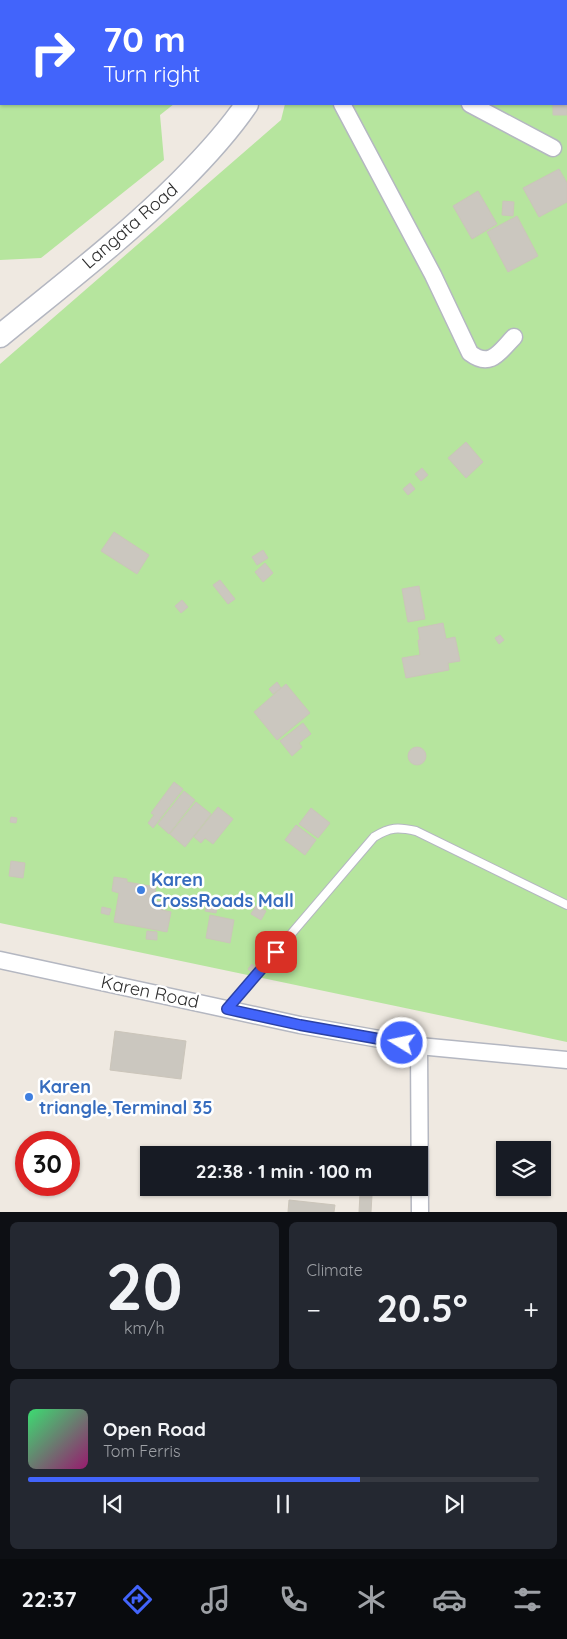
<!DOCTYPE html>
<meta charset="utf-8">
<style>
:root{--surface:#171b24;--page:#242831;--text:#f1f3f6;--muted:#9ea1a6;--line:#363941;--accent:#4264fb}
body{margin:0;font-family:Quicksand,sans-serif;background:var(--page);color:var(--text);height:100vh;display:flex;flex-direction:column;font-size:19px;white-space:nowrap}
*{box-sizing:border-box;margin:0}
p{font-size:16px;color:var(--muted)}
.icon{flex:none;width:28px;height:28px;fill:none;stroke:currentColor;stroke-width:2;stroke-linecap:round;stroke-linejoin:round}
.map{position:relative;height:1212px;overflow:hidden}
.details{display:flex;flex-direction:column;gap:10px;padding:10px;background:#0d0f14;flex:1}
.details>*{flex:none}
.hud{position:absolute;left:0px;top:0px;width:568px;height:105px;box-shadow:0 1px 4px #0004;background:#4264fb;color:#fff;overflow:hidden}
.buttons{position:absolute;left:496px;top:1141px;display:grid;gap:10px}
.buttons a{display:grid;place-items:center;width:55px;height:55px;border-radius:0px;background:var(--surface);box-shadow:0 1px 4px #0004;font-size:25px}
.speed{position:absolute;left:15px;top:1131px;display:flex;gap:10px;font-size:25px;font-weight:700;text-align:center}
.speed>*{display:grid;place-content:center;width:65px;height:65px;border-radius:50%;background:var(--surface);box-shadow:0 1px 4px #0004;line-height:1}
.speed .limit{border:8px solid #d22;background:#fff;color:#111}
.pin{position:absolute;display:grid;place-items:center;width:42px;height:42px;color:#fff;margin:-21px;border-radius:10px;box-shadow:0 2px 8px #0006}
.me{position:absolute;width:55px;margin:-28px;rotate:280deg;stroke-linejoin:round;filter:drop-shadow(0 0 4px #0008)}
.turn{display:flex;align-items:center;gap:18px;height:105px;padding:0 20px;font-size:22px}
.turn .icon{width:65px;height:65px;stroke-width:2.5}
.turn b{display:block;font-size:35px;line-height:42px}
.big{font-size:38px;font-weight:800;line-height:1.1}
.details .card{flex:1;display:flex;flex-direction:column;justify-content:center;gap:8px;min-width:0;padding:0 18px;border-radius:8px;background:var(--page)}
.details .dial{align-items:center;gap:0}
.dial b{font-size:65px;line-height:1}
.song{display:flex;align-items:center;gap:15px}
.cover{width:60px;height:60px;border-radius:8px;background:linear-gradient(135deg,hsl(140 70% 55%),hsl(320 70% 35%))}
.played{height:5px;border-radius:2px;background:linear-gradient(90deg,var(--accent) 65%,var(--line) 65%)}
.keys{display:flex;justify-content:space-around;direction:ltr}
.heat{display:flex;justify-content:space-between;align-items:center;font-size:28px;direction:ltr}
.details .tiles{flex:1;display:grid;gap:10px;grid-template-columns:1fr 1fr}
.card:last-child{grid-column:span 2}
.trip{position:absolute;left:140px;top:1146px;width:288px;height:50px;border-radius:0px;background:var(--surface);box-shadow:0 1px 4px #0004;font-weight:800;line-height:50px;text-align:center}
.tabs{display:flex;height:80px;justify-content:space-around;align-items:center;background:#090b0e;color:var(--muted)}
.tabs .icon{width:35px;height:35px}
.tabs .active{color:var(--accent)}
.tabs b{font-size:22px;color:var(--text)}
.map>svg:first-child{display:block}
.green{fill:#b6e59e}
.building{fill:#cbc7bf;stroke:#cbc5ba}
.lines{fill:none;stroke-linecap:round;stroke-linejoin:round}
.lane-casing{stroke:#b4b7c1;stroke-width:10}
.street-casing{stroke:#b4b7c1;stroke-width:19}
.secondary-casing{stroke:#b4b7c1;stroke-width:25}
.lane{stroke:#fff;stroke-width:8}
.street{stroke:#fff;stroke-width:16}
.secondary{stroke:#fff;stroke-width:22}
.route-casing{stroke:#2b41a3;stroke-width:12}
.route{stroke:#4264fb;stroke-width:9}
.shop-dot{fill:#3f7fe0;stroke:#fff;stroke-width:2}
.labels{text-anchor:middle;stroke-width:5;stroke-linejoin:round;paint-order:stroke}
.street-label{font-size:18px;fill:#2e2e2e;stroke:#fff}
.shop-label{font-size:18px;font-weight:bold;fill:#366cbe;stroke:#fff;text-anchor:start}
</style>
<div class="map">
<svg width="567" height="1212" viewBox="0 0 567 1212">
<rect width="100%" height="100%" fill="#efe9e1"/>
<g class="green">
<path d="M0,0H250L1,1V104H174L160,115L164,160L41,258L0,260Z"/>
<path d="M311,0H567V1042L0,923V364L281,120L285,104H566V1H311Z"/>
</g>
<g class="building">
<path d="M567,26V78H566V27Z"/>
<path d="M566,88L567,115H553V104H566Z"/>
<path d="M559,169L567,183V202L539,217L523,188Z"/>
<path d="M478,191L497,224L472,239L453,206Z"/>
<path d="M503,201L514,202L513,216L502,215Z"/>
<path d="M517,216L538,256L508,272L487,232Z"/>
<path d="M466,442L483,462L466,478L448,458Z"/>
<path d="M422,468L428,475L421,481L415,474Z"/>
<path d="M410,483L415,489L408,495L403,489Z"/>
<path d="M114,532L149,555L137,574L101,551Z"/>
<path d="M263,550L268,558L257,565L252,557Z"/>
<path d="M265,563L273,573L263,582L255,572Z"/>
<path d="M220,580L235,599L228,604L213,585Z"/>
<path d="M419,586L425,619L408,622L402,589Z"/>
<path d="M182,600L188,607L181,613L175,606Z"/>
<path d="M443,623L446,639L455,637L460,661L448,663L449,670L406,678L402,658L420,655L418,640H420L418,628Z"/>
<path d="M500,635L504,640L499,644L495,638Z"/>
<path d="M277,682L281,688L273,694L269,689Z"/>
<path d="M286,684L310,713L277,740L254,712Z"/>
<path d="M303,723L311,734L299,743L302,747L292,756L280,741Z"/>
<circle cx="417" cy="756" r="9"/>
<path d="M174,782L183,789L153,828L148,823L154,815L151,813Z"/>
<path d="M184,791L195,800L169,834L158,824Z"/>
<path d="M196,802L211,814L185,847L170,834Z"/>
<path d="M218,807L233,819L213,844L205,838L201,843L194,837Z"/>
<path d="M311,808L330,823L318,838L299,824Z"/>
<path d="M11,817L17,818L16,823L10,822Z"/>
<path d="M296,825L316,840L305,855L285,840Z"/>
<path d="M11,861L25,863L23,878L9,876Z"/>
<path d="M114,877L127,879V882L156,887L154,901L164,902L162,910L171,912L167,932L114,922L119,893L112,891Z"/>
<path d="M207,904L217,906L216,913L205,911Z"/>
<path d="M256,906L266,911L261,920L251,914Z"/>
<path d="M102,907L111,909L109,915L101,913Z"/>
<path d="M210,915L234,920L230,943L206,938Z"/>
<path d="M147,931L157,932V940L146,939Z"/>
<path d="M252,964L256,968L252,973L248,969Z"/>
<path d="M115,1031L186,1041L181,1079L110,1070Z"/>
<path d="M360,1194L372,1195L371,1212H359Z"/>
<path d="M289,1200L335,1205L334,1212H288Z"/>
</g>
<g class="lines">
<g class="lane-casing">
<path id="lane" d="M227,1009L374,837C390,827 398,827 416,831L567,905"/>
</g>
<g class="street-casing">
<g id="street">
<path d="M342,104L433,275L470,353C491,369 500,351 514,337"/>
<path d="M470,104L553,148"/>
<path d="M0,960L300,1025L419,1046L567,1060"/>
<path d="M419,1046L420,1212"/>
</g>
</g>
<g class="secondary-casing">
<g id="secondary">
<path d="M296,1V0"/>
<path d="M0,336C61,286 124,238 180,182C204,158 228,132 247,104"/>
</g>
</g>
<use href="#lane" class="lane"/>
<use href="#street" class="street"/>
<use href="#secondary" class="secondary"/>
</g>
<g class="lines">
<g class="route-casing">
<path id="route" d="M276,952L227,1009L300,1025L402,1043"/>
</g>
<use href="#route" class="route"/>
</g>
<g class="shop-dot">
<circle cx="141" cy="890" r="5"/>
<circle cx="29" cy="1097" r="5"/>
</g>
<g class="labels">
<g class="street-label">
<text transform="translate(130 226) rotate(-41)" y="6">Langata Road</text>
<text transform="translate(150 992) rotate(12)" y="6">Karen Road</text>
</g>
<g class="shop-label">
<text x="151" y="886">Karen<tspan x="151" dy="21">CrossRoads Mall</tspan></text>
<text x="39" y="1093">Karen<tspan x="39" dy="21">triangle,Terminal 35</tspan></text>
</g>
</g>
</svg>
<div class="buttons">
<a><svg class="icon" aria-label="layers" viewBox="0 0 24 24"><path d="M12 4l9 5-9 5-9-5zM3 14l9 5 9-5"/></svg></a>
</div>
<div class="speed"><div class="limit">30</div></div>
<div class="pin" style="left:276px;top:952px;background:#d93025"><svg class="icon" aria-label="arrive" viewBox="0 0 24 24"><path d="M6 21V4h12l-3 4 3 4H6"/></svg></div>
<svg class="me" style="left:402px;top:1043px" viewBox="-20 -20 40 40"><circle r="17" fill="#4264fb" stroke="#fff" stroke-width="3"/><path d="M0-11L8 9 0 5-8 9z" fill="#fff"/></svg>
<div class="trip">22:38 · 1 min · 100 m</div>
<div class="hud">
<div class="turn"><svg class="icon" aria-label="right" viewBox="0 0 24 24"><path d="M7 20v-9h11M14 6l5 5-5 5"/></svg><div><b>70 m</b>Turn right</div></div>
</div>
</div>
<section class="details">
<div class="tiles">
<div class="card dial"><b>20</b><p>km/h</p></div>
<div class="card"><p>Climate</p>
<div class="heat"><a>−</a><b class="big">20.5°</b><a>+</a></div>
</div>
<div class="card">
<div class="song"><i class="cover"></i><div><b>Open Road</b><p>Tom Ferris</p></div></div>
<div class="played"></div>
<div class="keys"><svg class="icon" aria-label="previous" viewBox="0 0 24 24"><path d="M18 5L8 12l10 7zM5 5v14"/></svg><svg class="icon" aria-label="pause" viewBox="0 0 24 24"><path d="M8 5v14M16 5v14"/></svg><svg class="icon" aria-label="next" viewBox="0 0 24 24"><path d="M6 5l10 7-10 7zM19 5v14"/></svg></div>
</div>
</div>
</section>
<nav class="tabs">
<b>22:37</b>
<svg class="icon active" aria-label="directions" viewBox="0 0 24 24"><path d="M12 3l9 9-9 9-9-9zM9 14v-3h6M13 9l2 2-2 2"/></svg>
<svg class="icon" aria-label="music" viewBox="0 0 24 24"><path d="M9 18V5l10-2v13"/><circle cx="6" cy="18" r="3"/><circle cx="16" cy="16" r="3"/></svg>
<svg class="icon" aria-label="phone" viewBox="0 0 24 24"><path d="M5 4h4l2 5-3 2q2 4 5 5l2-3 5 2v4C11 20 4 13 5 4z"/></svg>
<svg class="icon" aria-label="climate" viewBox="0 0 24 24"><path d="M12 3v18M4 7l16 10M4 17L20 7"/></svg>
<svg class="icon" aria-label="car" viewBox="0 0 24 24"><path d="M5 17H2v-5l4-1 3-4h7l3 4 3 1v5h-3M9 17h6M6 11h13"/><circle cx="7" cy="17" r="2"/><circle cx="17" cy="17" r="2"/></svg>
<svg class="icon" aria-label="filters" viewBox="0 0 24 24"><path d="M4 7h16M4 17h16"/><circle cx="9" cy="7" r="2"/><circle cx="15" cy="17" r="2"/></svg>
</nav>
